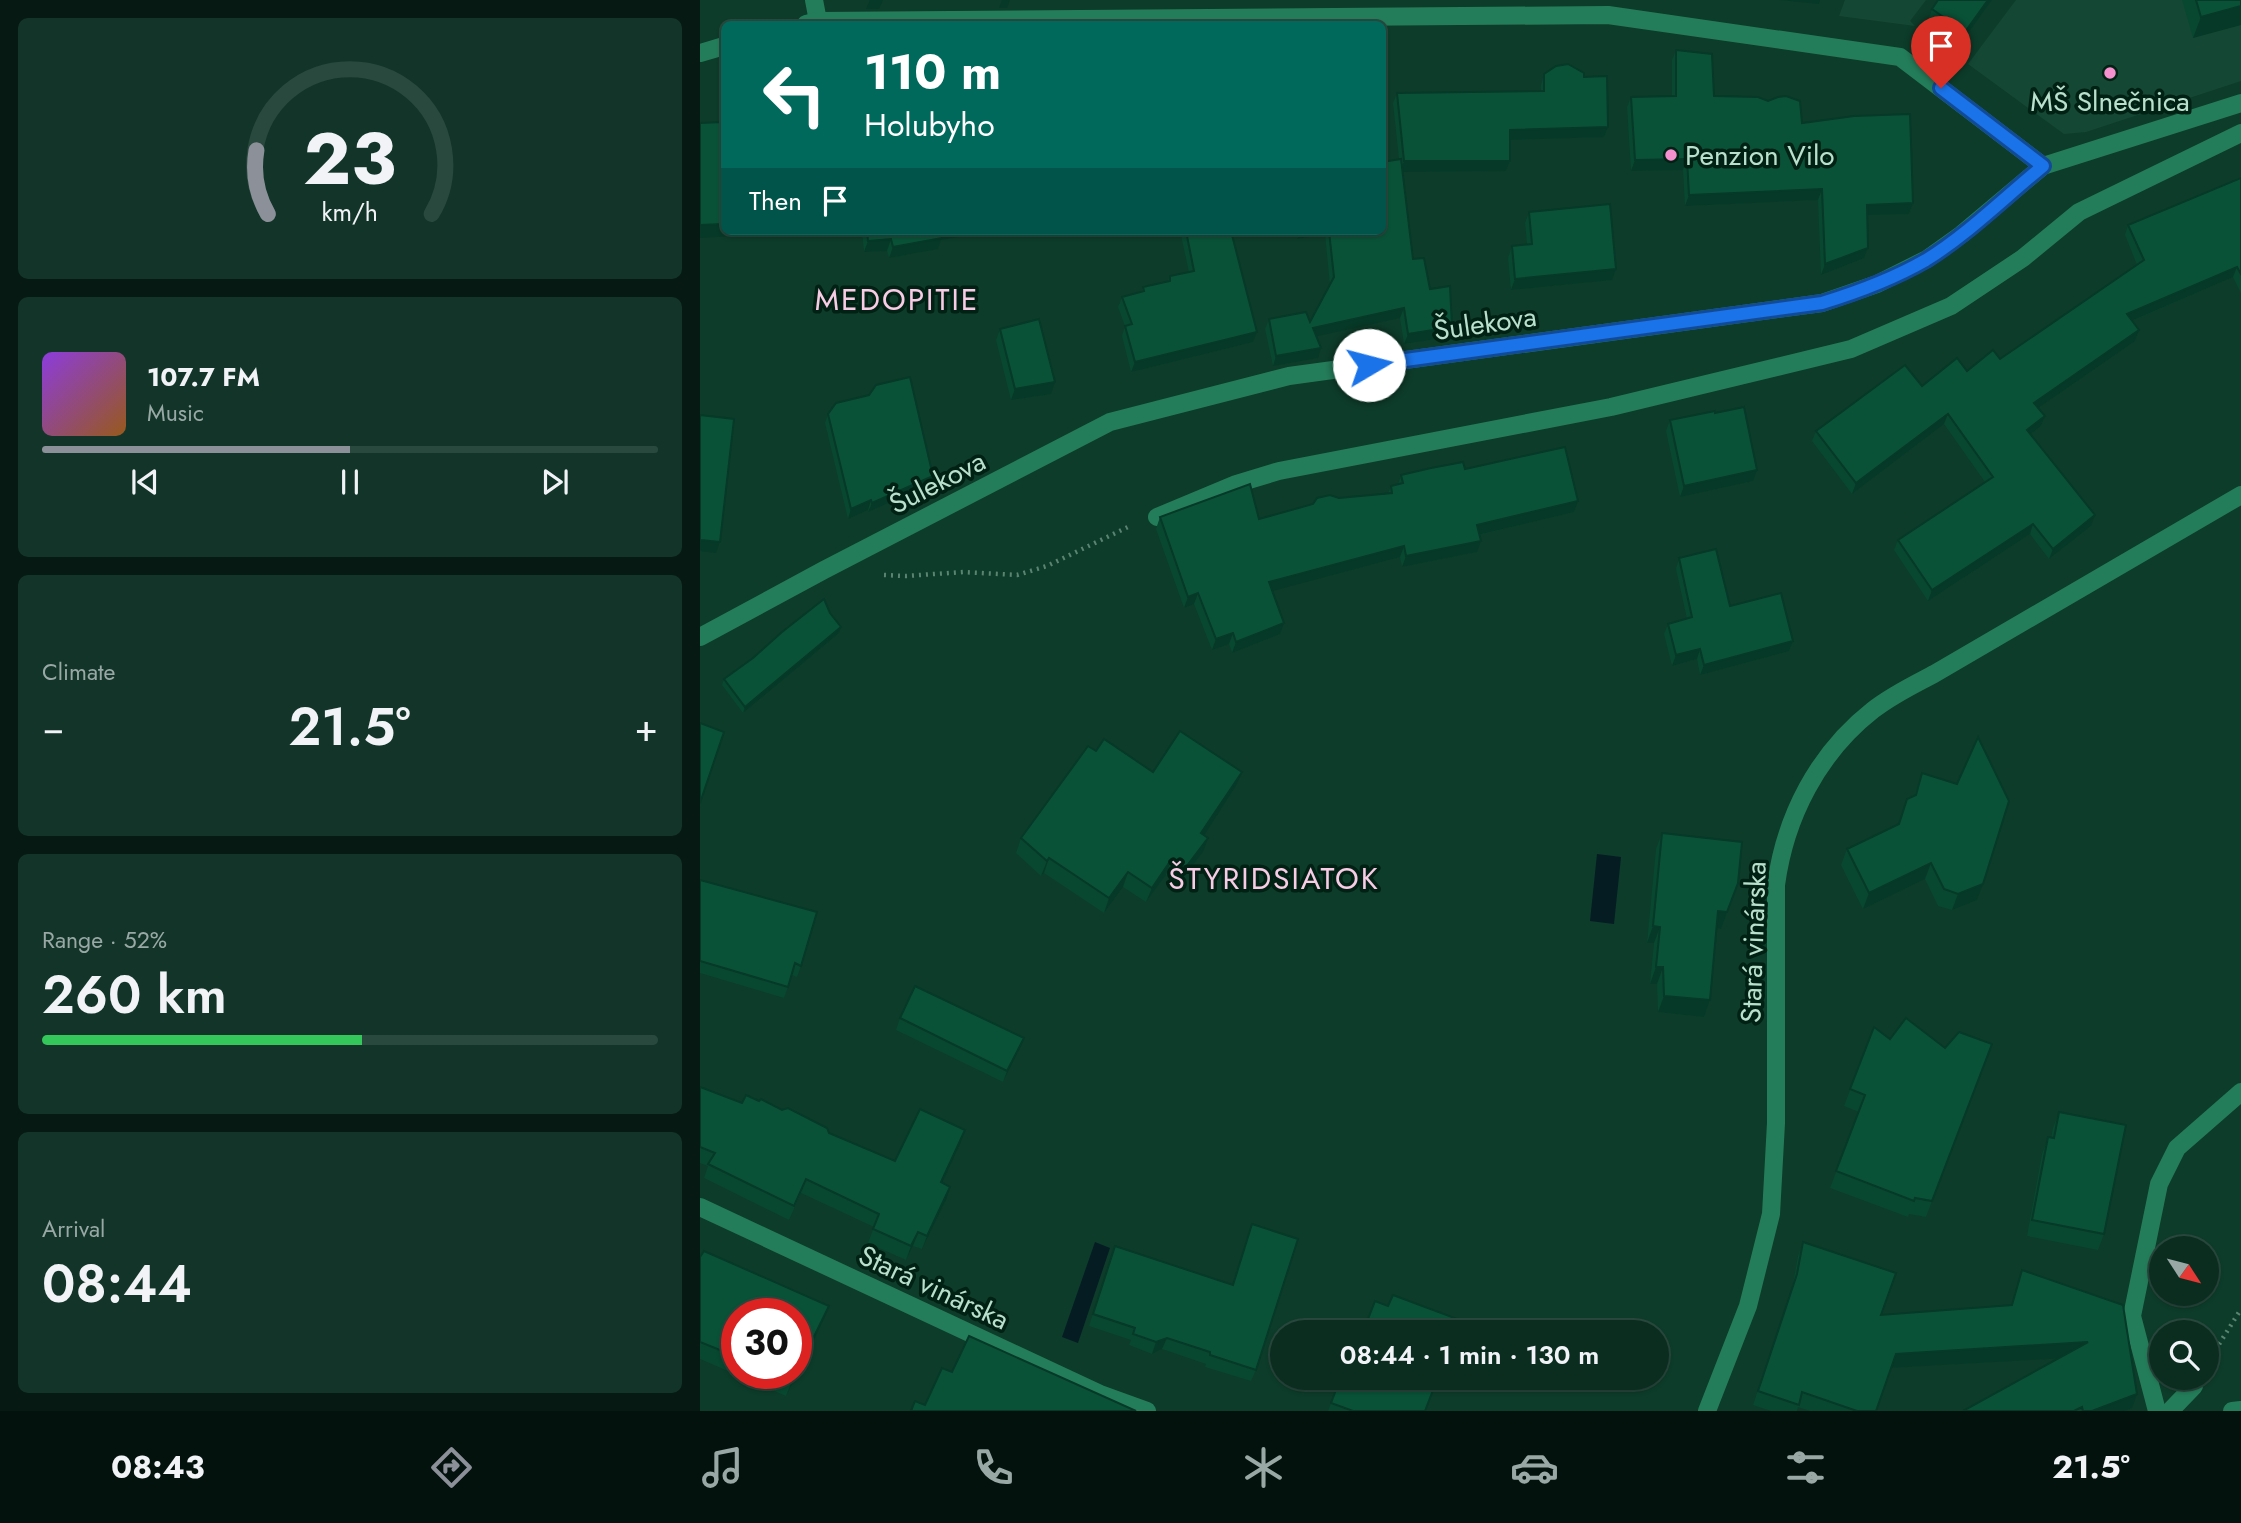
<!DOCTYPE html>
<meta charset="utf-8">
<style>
:root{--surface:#0a2d20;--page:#133529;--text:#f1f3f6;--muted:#99a8a5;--line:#2a493e;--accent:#8c9099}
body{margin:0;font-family:Jost,sans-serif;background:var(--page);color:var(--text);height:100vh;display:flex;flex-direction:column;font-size:26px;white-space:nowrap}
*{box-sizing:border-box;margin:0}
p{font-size:23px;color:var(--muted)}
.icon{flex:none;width:38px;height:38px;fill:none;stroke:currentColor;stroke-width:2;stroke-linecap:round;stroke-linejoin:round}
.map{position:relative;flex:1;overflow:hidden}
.sheet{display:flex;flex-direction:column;gap:18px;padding:18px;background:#061912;width:700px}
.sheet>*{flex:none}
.guide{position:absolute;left:21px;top:21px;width:665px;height:214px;border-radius:10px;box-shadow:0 2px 5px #0004,0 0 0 2px var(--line);background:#00695c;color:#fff;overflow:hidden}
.needle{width:46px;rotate:126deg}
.buttons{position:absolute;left:1449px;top:1236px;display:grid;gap:14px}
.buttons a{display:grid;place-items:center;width:70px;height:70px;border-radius:50%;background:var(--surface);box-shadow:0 2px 5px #0004,0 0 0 2px var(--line);font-size:35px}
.speed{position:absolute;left:21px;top:1298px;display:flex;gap:14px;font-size:35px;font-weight:700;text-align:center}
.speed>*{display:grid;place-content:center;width:91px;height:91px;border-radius:50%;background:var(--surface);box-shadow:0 2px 5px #0004,0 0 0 2px var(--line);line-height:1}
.speed .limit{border:10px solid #d22;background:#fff;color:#111}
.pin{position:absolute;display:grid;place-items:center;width:60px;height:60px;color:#fff;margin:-72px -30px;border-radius:50% 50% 50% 0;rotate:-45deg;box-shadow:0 0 7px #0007}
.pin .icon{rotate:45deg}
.me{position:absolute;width:77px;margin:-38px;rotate:82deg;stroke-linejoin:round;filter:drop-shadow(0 0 5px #0008)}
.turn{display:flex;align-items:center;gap:24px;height:147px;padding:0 28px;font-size:32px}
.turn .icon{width:91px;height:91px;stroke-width:2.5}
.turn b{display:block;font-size:49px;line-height:60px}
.then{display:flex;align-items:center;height:66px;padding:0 28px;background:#0003;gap:14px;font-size:26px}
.big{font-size:52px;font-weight:600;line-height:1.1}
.sheet .tile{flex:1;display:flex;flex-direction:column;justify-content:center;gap:10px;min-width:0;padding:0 24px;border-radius:10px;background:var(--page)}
.sheet .dial{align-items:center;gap:0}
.dial svg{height:182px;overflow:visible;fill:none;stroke:var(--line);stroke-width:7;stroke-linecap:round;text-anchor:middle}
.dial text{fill:var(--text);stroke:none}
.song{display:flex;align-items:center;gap:21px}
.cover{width:84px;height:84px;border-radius:10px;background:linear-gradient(135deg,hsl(270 70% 55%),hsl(30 70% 35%))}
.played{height:7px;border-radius:4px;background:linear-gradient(90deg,var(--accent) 50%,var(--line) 50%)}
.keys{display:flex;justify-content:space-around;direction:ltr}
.heat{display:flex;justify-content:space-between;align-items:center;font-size:38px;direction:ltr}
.charge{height:10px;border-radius:5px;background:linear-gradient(90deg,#34c759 52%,var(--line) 0)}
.trip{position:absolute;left:570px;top:1320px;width:399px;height:70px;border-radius:35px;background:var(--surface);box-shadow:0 2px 5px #0004,0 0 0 2px var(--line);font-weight:600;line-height:70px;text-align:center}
.tab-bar{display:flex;height:112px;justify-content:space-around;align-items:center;background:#04120d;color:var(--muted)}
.tab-bar .icon{width:49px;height:49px}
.tab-bar .selected{color:var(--accent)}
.tab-bar b{font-size:32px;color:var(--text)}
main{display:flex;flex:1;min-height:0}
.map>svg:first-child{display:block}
.built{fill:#144834}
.water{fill:#061c23}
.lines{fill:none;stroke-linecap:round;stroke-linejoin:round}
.path{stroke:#598472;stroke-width:4.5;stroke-dasharray:2 5;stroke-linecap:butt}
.minor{stroke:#247d5a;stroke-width:18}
.wall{fill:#084730;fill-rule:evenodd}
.shaded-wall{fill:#063927}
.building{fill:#095238;stroke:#063927;stroke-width:2}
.route-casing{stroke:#114b97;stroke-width:18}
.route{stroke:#1a73e8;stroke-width:12}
.poi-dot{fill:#f690cf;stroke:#002113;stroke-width:2.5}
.labels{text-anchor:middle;stroke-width:7;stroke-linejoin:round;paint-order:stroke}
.poi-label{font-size:28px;fill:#b8e0cc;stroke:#002113}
.street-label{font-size:28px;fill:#b8e0cc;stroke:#002113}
.neighbourhood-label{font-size:30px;letter-spacing:2px;fill:#f8cce5;stroke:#002113}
</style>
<main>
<section class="sheet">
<div class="tile dial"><svg viewBox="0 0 100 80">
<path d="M14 69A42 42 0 1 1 86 69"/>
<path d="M14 69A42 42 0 0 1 9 41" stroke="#8c9099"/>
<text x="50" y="56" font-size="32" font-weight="700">23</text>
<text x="50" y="72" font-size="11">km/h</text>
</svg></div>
<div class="tile">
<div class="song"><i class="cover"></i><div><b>107.7 FM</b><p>Music</p></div></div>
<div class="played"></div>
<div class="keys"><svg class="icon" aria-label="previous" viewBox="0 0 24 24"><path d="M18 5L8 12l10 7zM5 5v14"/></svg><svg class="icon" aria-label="pause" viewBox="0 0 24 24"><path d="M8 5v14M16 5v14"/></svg><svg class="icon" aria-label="next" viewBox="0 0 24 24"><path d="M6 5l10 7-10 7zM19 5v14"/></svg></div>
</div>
<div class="tile"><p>Climate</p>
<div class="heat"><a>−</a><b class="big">21.5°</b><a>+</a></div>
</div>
<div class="tile"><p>Range · 52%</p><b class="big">260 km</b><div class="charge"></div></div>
<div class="tile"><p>Arrival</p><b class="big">08:44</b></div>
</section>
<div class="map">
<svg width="1541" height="1411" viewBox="0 0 1541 1411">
<rect width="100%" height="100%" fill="#0d3c2a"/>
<g class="built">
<path d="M1145,0H1226L1210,21L1215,26L1139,16Z"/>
<path d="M1316,0H1541V81L1386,132L1364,134L1268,64Z"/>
</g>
<g class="water">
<path d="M897,854L921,857L914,924L890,921Z"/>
<path d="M395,1242L410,1248L378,1343L362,1337Z"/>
</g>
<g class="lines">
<g class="path">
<path d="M184,575L206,576L263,572L317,575L347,566L430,526"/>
<path d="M1508,1362L1541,1309"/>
</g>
<g class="minor">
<path d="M114,0L118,21"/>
<path d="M106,24L118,21L908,15L1200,57L1343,166"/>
<path d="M0,53L24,46"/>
<path d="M457,517L536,484L579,471L911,407L1151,349L1251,306L1323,258L1379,212L1541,133"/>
<path d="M0,637L124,570L410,422L589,376L1122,303L1177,284L1227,259L1262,234L1343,166L1541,103"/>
<path d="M0,1207L400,1394L447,1411"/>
<path d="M1007,1411L1048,1306L1071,1214L1076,1123V885C1085,817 1118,753 1173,710C1192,695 1213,685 1234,674L1541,495"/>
<path d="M1457,1411L1432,1316L1459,1184L1477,1148L1541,1092"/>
<path d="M1470,1411L1494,1386"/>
<path d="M1532,1411L1541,1410"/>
</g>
</g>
<g class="wall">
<path d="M1292,0L1261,43L1228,21L1232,9Z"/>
<path d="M1482,0H1541L1493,38Z"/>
<path d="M976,50L1014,96L1102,123L1213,203L1209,214L1167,215L1168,248L1164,258L1121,275L1118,200L985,206L983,170L931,171L927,107L931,97L972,96V60Z"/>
<path d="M844,74L884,77L908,127L904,137L810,140V161L806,171L703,172L713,259L752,327L749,337L704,344L700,318L616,336L618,358L573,366L565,329L569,319L610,322L630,285L625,234L597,239L596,231H682L699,159L693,103L697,93L841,91V85Z"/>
<path d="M1541,178V293L1533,277L1432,321L1439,330L1435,341L1338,408L1345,416L1341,426L1331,434L1391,526L1349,559L1330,534L1228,601L1194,550L1198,540L1285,482L1244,424L1152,494L1112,441L1116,431L1222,386L1300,359L1437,265L1425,235L1428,225Z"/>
<path d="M829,212L912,280L811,290L808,258L812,246L827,244L825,223Z"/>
<path d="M162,231H261L259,237L241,240L238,249L189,258L187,251L164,252Z"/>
<path d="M480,231H531L553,342L431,372L422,336L425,326L418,307L422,297L441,292L443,287L468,281L470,276L489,272Z"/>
<path d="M300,329L351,394L311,400L296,340Z"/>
<path d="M169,395L233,476L229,485L168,512V510L148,519L125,423L128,414Z"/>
<path d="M1015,413L1053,481L980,497L966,431L970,420Z"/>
<path d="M765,469L878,501L874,512L779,535L777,552L702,567L700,557L572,591L580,634L532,653L529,644L512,650L494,604L484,608L456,529L460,517L559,519L639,498L688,493L691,486L698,485L701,475Z"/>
<path d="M979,558L1030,606L1093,641L1089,651L1000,675L997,659L972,666L964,634L968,624L987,619L976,569Z"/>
<path d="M139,633L43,713L22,685L24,679Z"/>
<path d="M396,751L453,772H542L536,786L504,835L503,852L481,881L466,875L446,902L423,887L404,913L344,873L341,876L316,853L321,838Z"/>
<path d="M1222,773L1277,900L1252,910L1238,906L1225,879L1163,909L1141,865L1147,849L1198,825L1214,796Z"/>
<path d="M962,833L1032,900L1021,929L1017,928L1010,1000L1004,1017L958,1012L957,984H950L954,943H947L956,849Z"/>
<path d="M0,880L101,966L97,977L92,975L84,998L0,973Z"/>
<path d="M200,1018L324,1038L319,1050L303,1082L196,1030Z"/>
<path d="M1174,1027L1190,1039L1245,1048L1292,1044L1226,1217L1209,1214L1208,1217L1130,1188L1159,1112L1144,1106Z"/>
<path d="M0,1087L129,1133L195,1161L260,1144L242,1183L246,1200L222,1249L213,1246L206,1260L168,1243L174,1227L101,1193L89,1220L4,1178L8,1166L0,1163Z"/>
<path d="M1359,1112L1404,1234L1398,1250L1327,1236L1342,1154L1348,1137L1351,1138L1353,1128Z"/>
<path d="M552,1224L556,1370L551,1381L505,1367L506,1364L462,1349L452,1354L429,1345L431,1340L389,1326L411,1257L532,1285Z"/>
<path d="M1103,1242L1181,1315L1311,1305L1322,1270L1432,1408L1425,1411H1263L1360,1358L1191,1368L1176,1411H1110L1098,1407L1097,1411H1071L1053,1405L1092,1289L1098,1256Z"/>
<path d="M0,1257L129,1306L123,1321L86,1396L0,1359ZM37,1314L96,1374H37Z"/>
<path d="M641,1377L725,1411H628Z"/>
</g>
<g class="shaded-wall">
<path d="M170,0H183L179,9H166Z"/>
<path d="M302,0H310L307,8H299Z"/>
<path d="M1080,0H1120L1119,4Z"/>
<path d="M1288,0H1292L1261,43L1265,32Z"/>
<path d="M1541,6V25L1493,38L1501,17Z"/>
<path d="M908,127L904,137L806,140L810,130Z"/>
<path d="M987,159L983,170L931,171L935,160Z"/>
<path d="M704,161H810L806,171L700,172Z"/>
<path d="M1122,189L1118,200L985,206L989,195Z"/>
<path d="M1213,203L1209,214L1163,215L1167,205Z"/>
<path d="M24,224V231H52L51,235L0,238V225Z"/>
<path d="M241,231H261L259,237L241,240L238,249L189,258L193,247Z"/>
<path d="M341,231H373L339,235Z"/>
<path d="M600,231H626L625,234L597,239Z"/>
<path d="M191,239L187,251L164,252L168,241Z"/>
<path d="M1168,248L1164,258L1121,275L1125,264Z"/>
<path d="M1537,267L1533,277L1424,324L1427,314Z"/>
<path d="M916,269L912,280L811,290L815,279Z"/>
<path d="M704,308L700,318L609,338L613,328Z"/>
<path d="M752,327L749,337L704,344L708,334Z"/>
<path d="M1439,330L1435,341L1331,413L1334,403Z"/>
<path d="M557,332L553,342L431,372L435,362Z"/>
<path d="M621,348L618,358L573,366L576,356Z"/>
<path d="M355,382L351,394L311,400L315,389Z"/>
<path d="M1248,414L1244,424L1152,494L1156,483Z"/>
<path d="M1345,416L1341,426L1323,440L1327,430Z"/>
<path d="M1057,470L1053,481L980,497L984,486Z"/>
<path d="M233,476L229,485L168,512L172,503Z"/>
<path d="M171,500L168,510L148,519L151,509Z"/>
<path d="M878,501L874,512L773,536L777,525Z"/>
<path d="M1395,515L1391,526L1349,559L1353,549Z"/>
<path d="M1333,524L1330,534L1228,601L1232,590Z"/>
<path d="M0,540L20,542L16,553L0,551Z"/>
<path d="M781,541L777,552L702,567L706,556Z"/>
<path d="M704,546L700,557L565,593L569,582Z"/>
<path d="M498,593L494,604L484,608L488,597Z"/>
<path d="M584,623L580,634L532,653L536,642Z"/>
<path d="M141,627L139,633L43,713L45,707Z"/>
<path d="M533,633L529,644L512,650L516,639Z"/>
<path d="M1093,641L1089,651L1000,675L1004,665Z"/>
<path d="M1000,649L997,659L972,666L976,655Z"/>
<path d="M542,772L536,786L496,848L501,833Z"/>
<path d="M508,838L503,852L481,881L486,867Z"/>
<path d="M349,858L344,873L341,876L347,861Z"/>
<path d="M471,860L466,875L446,902L452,888Z"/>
<path d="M1231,863L1225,879L1163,909L1169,893Z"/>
<path d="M428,872L423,887L404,913L409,898Z"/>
<path d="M1038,883L1021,929L1012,927L1018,911Z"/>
<path d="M1283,884L1277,900L1252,910L1258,894Z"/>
<path d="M953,926L960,927L954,943H947Z"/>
<path d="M956,967H963L957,984H950Z"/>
<path d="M964,996L1010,1000L1004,1017L958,1012Z"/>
<path d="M324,1038L319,1050L303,1082L307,1071Z"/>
<path d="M265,1130L260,1144L236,1196L241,1182Z"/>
<path d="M250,1187L246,1200L222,1249L227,1236Z"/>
<path d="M218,1232L213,1246L206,1260L211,1246Z"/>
<path d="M129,1306L123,1321L86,1396L92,1381Z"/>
<path d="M467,1338L462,1349L452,1354L456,1342Z"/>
<path d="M1388,1342L1383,1357L1190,1368L1196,1354Z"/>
<path d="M1437,1394L1432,1408L1425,1411H1392Z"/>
</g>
<g class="building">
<path d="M1238,0H1288L1265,32L1232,9Z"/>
<path d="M1496,0H1541V6L1501,17Z"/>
<path d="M976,50L1012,54L1014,96L1058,97L1068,101L1078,97L1086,96L1100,101L1102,123L1154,116L1210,114L1213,203L1167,205L1168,248L1125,264L1122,189L989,195L987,159L935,160L931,97L976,96Z"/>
<path d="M868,64L884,73V77L907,76L908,127L810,130V161H704L697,93L844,91V74L856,66Z"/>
<path d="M24,122V224L0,225V123Z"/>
<path d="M701,159L713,259L724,258L730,289L750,286L752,327L708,334L704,308L613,328L621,348L576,356L569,319L606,312L610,322L634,277L629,231H682V162Z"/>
<path d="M1541,178V274L1537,267L1427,314L1439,330L1334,403L1345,416L1327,430L1395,515L1353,549L1333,524L1232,590L1198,540L1293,477L1248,414L1156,483L1116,431L1205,365L1222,386L1257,358L1267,371L1293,350L1300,359L1444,260L1428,225Z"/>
<path d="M910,204L916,269L815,279L812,246L832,244L829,212Z"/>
<path d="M167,231H242V238L193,247L191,239L168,241Z"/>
<path d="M486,231H531L557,332L435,362L425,326L432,324L422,297L444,291L443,287L470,281V276L494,271Z"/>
<path d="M339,319L355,382L315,389L300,329Z"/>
<path d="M210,377L233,476L172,503L171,500L151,509L128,414L136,403L169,395L176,385Z"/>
<path d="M1044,407L1057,470L984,486L970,420L1015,411V413Z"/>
<path d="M0,415L34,419L20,542L0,540Z"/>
<path d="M865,447L878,501L777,525L781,541L706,556L704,546L569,582L584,623L536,642L533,633L516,639L498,593L488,597L460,517L550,484L559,519L613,504L617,498L630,495L639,498L692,493L691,486L703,483L701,475L731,468L763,462L765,469Z"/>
<path d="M1016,549L1030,606L1081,593L1093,641L1004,665L1000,649L976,655L968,624L992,617L979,558Z"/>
<path d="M124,599L130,613L141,627L45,707L24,679L53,658L82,632Z"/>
<path d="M0,723L24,732L0,803Z"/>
<path d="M480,731L542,772L501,833L508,838L486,867L471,860L452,888L428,872L409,898L349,858L347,861L321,838L388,746L396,751L404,739L453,772Z"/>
<path d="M1278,737L1309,801L1283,884L1258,894L1244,889L1231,863L1169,893L1147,849L1199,824L1207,799L1216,795L1222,773L1257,784Z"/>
<path d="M962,833L1042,842L1038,883L1027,912L1018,911L1010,1000L964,996L963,967H956L960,927L953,926Z"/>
<path d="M0,880L117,912L101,966L95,963L88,987L0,961Z"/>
<path d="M215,986L324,1038L307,1071L200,1018Z"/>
<path d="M1206,1018L1245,1048L1259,1032L1292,1044L1232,1201L1215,1198L1214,1201L1136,1171L1165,1095L1150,1089L1174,1027L1190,1039Z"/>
<path d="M0,1087L42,1103L46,1095L59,1101L61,1099L82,1110L88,1108L127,1128L129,1133L195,1161L220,1109L265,1130L241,1182L250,1187L227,1236L218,1232L211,1246L173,1229L179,1214L106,1179L94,1206L8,1164L15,1153L0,1147Z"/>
<path d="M1359,1112L1426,1125L1404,1234L1332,1220L1348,1137L1354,1138Z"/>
<path d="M552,1224L598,1239L556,1370L510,1355V1352L467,1338L456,1342L433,1334L435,1328L393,1314L415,1246L533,1285Z"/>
<path d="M1103,1242L1196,1273L1181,1315L1312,1305L1322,1270L1423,1305L1437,1394L1392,1411H1383L1382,1407L1374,1411H1263L1388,1342L1196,1354L1176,1411H1157L1102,1392L1099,1405L1058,1391L1097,1274Z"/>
<path d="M4,1251L129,1306L96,1373V1314H37V1357L0,1342V1257Z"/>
<path d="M693,1295L760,1320L755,1332H658L659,1330L663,1332L675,1301L688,1306Z"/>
<path d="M269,1336L436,1411H211L215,1401L225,1405L242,1368L252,1372Z"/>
<path d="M74,1374H96L92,1381Z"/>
<path d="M641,1377H738L725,1411H653L631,1403Z"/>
</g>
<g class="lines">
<g class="route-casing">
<path id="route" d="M669,365L1122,303C1158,292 1193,279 1226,260C1268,234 1305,197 1343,166L1241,88"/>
</g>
<use href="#route" class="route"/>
</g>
<g class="poi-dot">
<circle cx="1410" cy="73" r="7"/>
<circle cx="971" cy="155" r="7"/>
</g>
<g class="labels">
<g class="poi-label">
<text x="1410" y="111">MŠ Slnečnica</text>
<text x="985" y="165" text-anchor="start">Penzion Vilo</text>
</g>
<g class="street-label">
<text transform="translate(785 323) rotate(-8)" y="10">Šulekova</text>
<text transform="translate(237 482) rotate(-27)" y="10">Šulekova</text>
<text transform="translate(1053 942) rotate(-88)" y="10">Stará vinárska</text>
<text transform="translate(234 1287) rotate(25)" y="10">Stará vinárska</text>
</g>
<g class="neighbourhood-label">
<text x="197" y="310">MEDOPITIE</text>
<text x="574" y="889">ŠTYRIDSIATOK</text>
</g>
</g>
</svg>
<div class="buttons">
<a><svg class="needle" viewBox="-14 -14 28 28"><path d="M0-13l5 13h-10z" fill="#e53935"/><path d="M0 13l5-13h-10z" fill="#99a8a5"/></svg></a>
<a><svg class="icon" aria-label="search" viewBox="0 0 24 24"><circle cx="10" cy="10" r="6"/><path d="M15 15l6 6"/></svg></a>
</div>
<div class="speed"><div class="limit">30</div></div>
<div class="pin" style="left:1241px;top:88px;background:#d93025"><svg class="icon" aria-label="arrive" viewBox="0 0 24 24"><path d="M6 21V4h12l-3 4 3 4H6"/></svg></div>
<svg class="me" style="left:669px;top:365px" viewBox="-20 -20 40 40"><circle r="19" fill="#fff"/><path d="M0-13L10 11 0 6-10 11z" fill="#1a73e8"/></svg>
<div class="trip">08:44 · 1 min · 130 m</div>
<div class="guide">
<div class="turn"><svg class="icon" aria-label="left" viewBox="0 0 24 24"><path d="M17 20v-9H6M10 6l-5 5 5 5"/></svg><div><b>110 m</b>Holubyho</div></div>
<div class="then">Then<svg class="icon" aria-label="arrive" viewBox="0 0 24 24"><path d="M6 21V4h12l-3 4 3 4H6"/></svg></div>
</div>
</div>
</main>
<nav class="tab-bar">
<b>08:43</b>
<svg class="icon selected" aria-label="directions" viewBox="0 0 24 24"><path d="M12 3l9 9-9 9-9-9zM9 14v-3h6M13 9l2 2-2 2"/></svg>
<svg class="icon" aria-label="music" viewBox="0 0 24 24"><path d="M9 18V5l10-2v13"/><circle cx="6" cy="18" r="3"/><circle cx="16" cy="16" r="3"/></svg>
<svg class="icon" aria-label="phone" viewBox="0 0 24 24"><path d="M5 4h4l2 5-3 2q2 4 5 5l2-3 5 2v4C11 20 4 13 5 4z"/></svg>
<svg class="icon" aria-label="climate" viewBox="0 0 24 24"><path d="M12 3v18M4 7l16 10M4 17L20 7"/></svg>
<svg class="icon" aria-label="car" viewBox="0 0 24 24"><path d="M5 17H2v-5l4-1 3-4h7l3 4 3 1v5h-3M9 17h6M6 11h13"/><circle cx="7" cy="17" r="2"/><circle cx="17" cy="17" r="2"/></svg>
<svg class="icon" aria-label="filters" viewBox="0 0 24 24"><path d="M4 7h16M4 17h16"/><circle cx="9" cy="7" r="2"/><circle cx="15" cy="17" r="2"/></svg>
<b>21.5°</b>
</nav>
